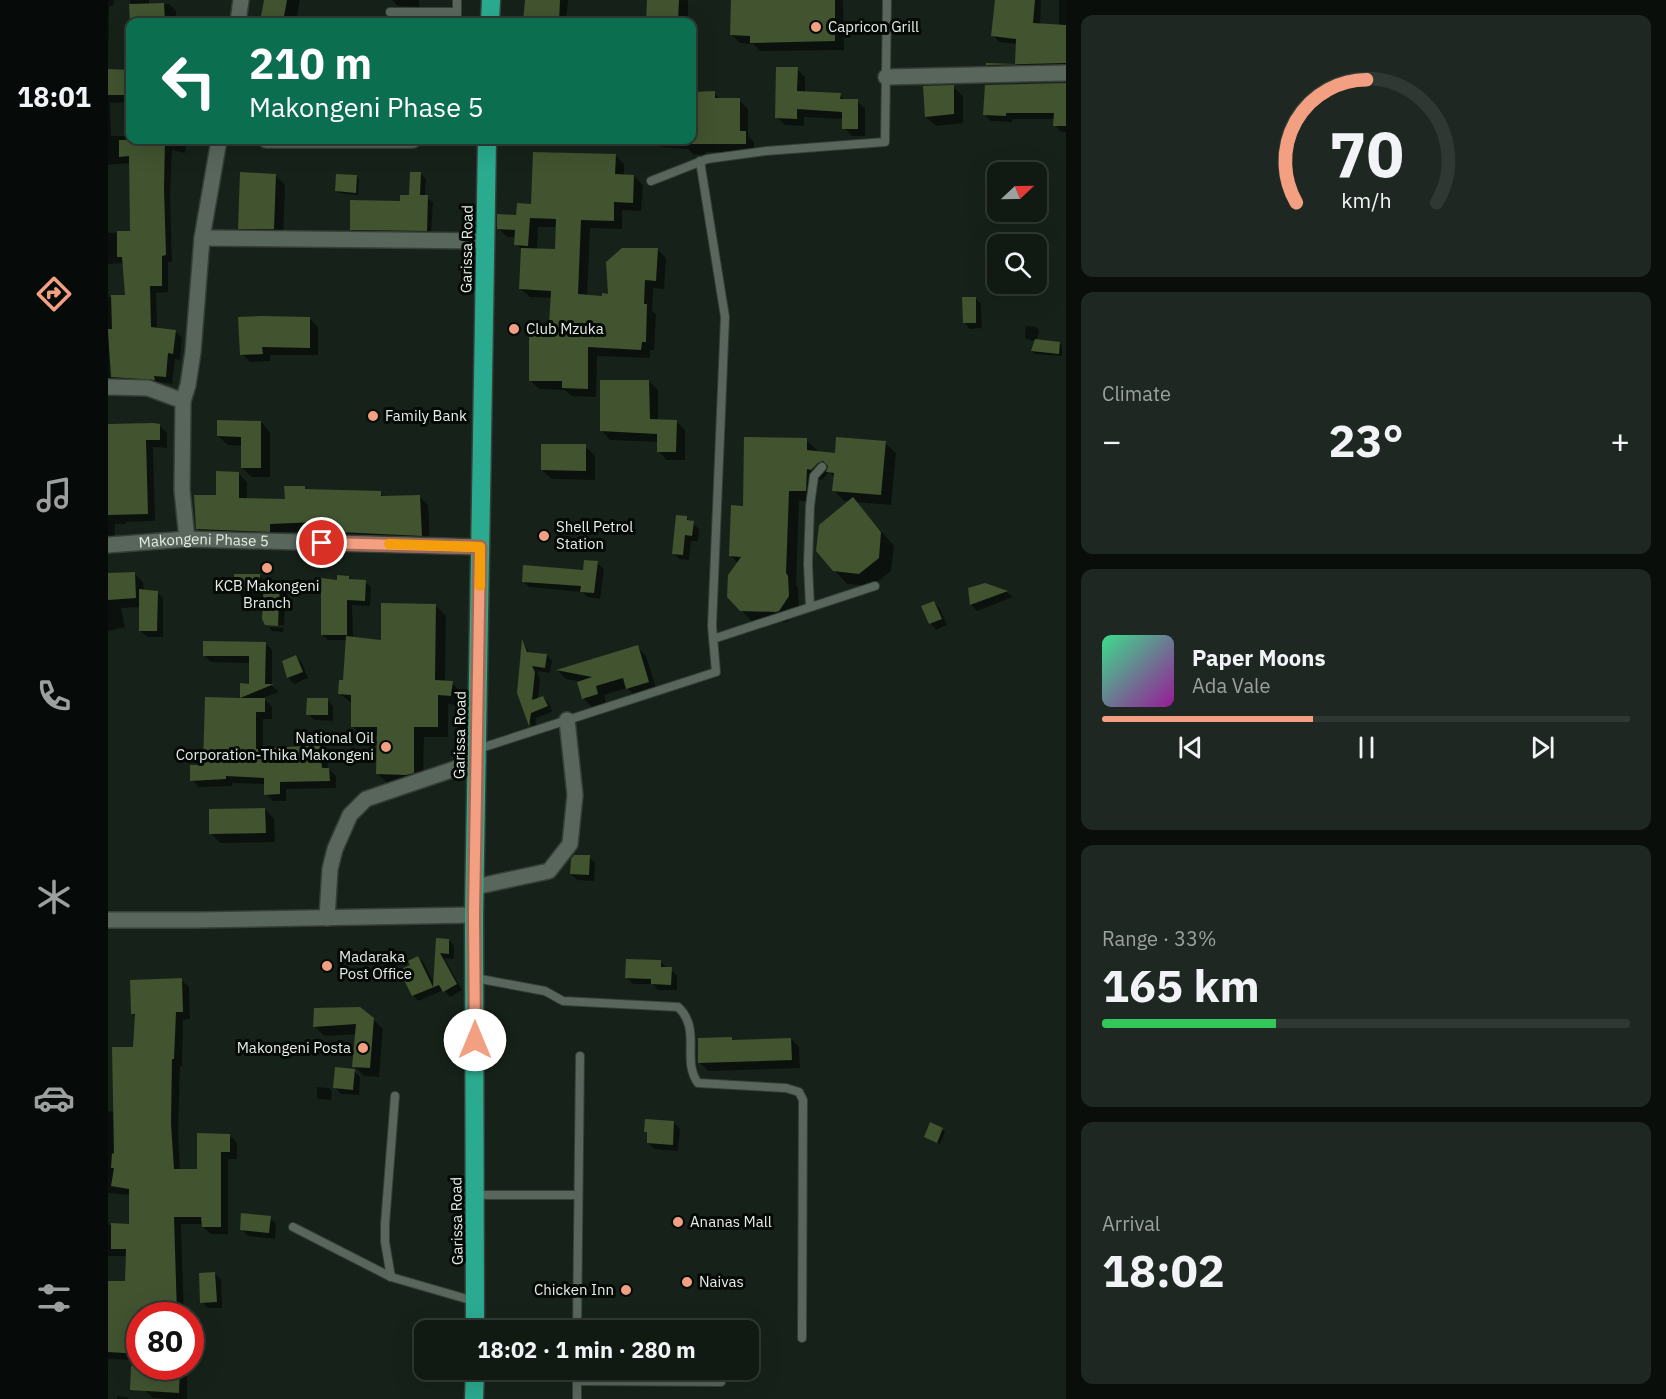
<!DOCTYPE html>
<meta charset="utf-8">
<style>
:root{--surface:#101a13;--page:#1e2721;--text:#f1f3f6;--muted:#9ca1a0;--line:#303833;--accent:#f2a081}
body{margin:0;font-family:"IBM Plex Sans",sans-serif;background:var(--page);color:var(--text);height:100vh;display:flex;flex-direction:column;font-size:22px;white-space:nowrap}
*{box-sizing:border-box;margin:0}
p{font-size:20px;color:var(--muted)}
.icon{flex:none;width:33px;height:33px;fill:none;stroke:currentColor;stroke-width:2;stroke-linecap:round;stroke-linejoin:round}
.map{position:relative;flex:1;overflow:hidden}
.details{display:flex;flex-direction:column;gap:15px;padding:15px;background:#090e0a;width:600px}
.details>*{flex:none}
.guide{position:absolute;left:18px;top:18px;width:570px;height:126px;border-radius:12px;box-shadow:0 6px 24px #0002,0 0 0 2px var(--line);background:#0b6e4f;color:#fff;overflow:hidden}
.needle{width:39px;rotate:68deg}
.buttons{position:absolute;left:879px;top:162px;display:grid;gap:12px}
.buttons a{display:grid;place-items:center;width:60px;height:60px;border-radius:12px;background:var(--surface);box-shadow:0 6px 24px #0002,0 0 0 2px var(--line);font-size:30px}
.speed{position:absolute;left:18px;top:1302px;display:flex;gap:12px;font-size:30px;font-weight:700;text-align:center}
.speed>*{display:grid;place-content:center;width:78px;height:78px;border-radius:50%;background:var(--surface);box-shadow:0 6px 24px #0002,0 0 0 2px var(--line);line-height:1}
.speed .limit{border:9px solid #d22;background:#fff;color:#111}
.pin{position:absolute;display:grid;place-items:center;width:51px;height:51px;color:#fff;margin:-26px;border:3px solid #fff;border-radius:50%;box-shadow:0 2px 6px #0007}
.me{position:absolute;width:66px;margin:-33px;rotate:0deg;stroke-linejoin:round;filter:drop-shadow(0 0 4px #0008)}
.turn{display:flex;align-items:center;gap:21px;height:126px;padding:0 24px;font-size:27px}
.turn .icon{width:78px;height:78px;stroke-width:2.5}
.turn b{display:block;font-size:42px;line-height:51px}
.big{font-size:45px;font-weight:700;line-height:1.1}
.details .tile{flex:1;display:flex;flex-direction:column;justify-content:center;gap:9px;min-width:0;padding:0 21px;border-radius:12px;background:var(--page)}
.details .dial{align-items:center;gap:0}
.dial svg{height:156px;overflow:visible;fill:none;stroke:var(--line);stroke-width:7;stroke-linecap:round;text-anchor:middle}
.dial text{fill:var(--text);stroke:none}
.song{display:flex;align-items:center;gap:18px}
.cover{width:72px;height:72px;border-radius:9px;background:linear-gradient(135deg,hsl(150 70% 55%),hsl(300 70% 35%))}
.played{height:6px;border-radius:3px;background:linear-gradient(90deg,var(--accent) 40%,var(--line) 40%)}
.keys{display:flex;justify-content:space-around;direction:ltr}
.heat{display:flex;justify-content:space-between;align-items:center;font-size:33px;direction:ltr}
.charge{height:9px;border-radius:4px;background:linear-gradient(90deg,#34c759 33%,var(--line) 0)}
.trip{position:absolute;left:306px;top:1320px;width:345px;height:60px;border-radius:12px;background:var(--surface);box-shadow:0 6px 24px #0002,0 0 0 2px var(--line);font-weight:700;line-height:60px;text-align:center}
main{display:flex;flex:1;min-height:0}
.dock{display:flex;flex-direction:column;width:108px;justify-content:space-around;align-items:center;background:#060a08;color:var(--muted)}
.dock .icon{width:42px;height:42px}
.dock .current{color:var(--accent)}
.dock b{font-size:27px;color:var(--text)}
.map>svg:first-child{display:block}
.shadow{fill:#0007;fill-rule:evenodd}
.building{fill:#41532f}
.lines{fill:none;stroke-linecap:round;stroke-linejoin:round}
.lane-casing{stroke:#353e37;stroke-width:10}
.street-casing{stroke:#353e37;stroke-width:18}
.highway-casing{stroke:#353e37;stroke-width:21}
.lane{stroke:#58665b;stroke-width:8}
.street{stroke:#58665b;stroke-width:15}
.highway{stroke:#2aab8f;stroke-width:18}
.route-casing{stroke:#9d6854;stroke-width:15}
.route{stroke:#f2a081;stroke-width:10}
.slow{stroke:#f59e0b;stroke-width:10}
.poi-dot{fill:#f2a081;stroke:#060a07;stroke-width:2}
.labels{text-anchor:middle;stroke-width:6;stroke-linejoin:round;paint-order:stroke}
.poi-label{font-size:15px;fill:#e5ede7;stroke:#060a07;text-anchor:start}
.street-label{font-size:15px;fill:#e5ede7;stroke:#060a07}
</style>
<main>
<nav class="dock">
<b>18:01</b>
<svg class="icon current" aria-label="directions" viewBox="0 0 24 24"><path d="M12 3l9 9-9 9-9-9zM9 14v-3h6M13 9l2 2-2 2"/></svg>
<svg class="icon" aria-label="music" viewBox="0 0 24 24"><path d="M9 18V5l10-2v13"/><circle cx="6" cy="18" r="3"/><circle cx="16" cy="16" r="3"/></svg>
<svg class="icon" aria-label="phone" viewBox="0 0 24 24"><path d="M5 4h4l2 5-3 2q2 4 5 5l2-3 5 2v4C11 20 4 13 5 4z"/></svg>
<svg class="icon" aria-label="climate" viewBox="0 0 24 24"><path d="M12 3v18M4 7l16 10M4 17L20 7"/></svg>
<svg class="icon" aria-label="car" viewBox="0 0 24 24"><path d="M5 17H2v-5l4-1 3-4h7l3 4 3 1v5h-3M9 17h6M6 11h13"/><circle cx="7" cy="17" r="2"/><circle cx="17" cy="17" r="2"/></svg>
<svg class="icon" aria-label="filters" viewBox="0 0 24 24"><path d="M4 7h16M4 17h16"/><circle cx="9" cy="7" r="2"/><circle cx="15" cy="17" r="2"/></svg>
</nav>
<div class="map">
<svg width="958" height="1399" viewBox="0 0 958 1399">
<rect width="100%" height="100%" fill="#162219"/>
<g class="shadow">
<path d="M0,0H6L5,6H1L0,62Z"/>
<path d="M22,0H41V5L61,4L68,11V22H23Z"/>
<path d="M158,0H192L188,22H154Z"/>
<path d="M284,0H311V7L290,6Z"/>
<path d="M418,0H460L458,22H416Z"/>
<path d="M541,0H580V22H540Z"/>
<path d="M624,0H735L736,50L652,51L645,44L632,43L623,34Z"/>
<path d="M888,0H933L932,25L951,26V0H958V69L886,71L879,64L908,65L909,44L891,42L885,35Z"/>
<path d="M21,38H22V102L2,103L3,136H22V140H74L78,144L77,153L64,150L62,196L64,262H60V292L48,293L49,329L67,331L74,338L72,360L67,359L64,384L53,382V387L0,388V297L19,296L16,263L0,264V207V233L24,232L23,163L0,165V71H22Z"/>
<path d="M689,69L697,77V93L732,95L738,101H749L757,109V136H744L736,128V119L696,117V126L677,125L669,117Z"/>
<path d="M958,84V132H953L947,125V119H904V122L883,121L877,115L878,86Z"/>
<path d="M845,87L855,96V123L828,126L818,117Z"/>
<path d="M606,93L613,100H631L640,109V136L646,142V152H597L598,154L586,155L580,149L553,147L544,140H584V97Z"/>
<path d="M507,155L516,164V176H526L535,185L533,211L514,210V229L482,228L479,296L495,297L502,295L549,249L558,258L556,289L545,288L544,311L548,314L546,350H542V358L489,356L488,397L464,396L457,390L431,389L422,380L442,327L444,298L422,297L413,289L415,251L408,244V238L399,237L390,228ZM430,227H449L448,251L429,250Z"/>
<path d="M313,174L318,179L317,197L325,202L323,235L249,234L243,229L302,197Z"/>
<path d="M167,175L177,185L175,238H141L132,228Z"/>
<path d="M248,176L251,179L250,195L231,193L229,191Z"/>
<path d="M867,298L873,304L874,328L862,329L856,322Z"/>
<path d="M202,319L210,327V355H162V361L142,362L134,354Z"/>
<path d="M918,326L928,327L931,330L929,341L952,343L954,346V356L927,354L924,351L928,341L919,339L917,337Z"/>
<path d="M541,381L550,390V421L569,422L577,430V460H559L550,451L551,442L502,440L494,431Z"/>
<path d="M153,422L162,432V477H144L134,468L135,446L120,445L110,436Z"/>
<path d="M51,425L59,433V448L45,447L47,521L18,522V524H7L6,543L0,544V426Z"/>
<path d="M698,440L709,450V453L729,455L777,443L788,453L783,505L748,502L786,546L783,571L764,586L739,584L726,570L742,501H736L726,490L727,478L721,472L714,480L709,479L708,501H691L688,585L690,588L691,607L679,622L644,621L620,597L630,563L623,556L637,507Z"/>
<path d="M477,446L487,456V480L444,479L434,470Z"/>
<path d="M131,474L139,482V500H178L196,487L200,491L272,493L277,498L311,496L320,505L322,544L219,539L211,531L170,532V539L98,537L89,529L109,497Z"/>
<path d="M578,517L591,529L590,541H583L581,560L571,559L565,553Z"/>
<path d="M489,563L496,569L492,599L480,597L474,592L421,587L415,581L476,572Z"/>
<path d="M26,573L35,582L36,591L49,592L55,598V637H39L32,631L33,607L13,608L17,627L0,631V574Z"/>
<path d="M152,576L159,583L172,584L178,590L176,625L160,624V626L158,624L157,598L134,597L128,591Z"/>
<path d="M241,578L244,581L257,582L263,587L262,606L244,605L245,638L274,641L328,606L338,616L337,682L344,683L354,693L353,706L340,704V737H316L315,783L280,784L270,774V737H255L245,726V704L232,694L237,681L239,640H220L214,635L231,582Z"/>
<path d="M877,584L899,592L905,597L869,611L863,605L861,589Z"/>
<path d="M826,603L832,609L839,625L828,630L822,623Z"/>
<path d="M161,627L176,628L175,632L164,631Z"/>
<path d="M415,642L422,654L439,655L444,661L442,673L429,671L432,679L430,699L435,697L441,703L444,712L428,718L427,729L423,725L410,693Z"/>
<path d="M157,643L164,650V686L171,692L155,698L164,707V719H155V750L212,747L219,754L220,769L228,776V788L178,789V801H165L158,794L157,784L124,783V786L91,787L84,780L96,766L133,699V685H142L143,663L103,662L96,655Z"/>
<path d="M529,647L538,656L549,691L528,697L519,688L496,695L498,702L484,707L475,698V682L458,679L450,671Z"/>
<path d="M188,657L194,663L200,678L186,684L180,678L174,662Z"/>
<path d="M219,700L225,706V721L206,720L200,714Z"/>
<path d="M157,809L166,819L167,842L112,843L103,833Z"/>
<path d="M481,857L487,863L486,881L469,880L463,874Z"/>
<path d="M329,940H341L346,946V959L336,958L354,990L342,997L336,990L310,1001L305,995L304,966L310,957L316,963L327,986Z"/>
<path d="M552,962L569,975V990H550L545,984H525L519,978Z"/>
<path d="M73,980L81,987L82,1019L75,1020L74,1066H72L70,1131L72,1171H91L121,1135L129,1143V1159H120V1234H103L95,1227V1224H73L76,1316H32V1366H72L79,1373V1399H61L45,1398L24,1377L25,1360L0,1359V1282L18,1283L19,1256H0V1225H22L23,1195L0,1193V1111L6,1112L26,1048L28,1017L24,1013Z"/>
<path d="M265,1019L275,1029L271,1077L256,1076L246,1066L249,1034L216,1036L207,1026Z"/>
<path d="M624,1039L626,1041L683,1039L691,1047L692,1068L600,1071L591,1062Z"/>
<path d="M246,1071L252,1077L251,1095L233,1094L227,1088Z"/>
<path d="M209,1087L221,1088L224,1091L223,1100L211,1099L209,1097Z"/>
<path d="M566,1123L572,1129L570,1151L546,1149L540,1143L541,1134L538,1131Z"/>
<path d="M834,1129L837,1132L832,1144L817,1137Z"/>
<path d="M162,1218L168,1224L167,1239L140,1236L134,1229Z"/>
<path d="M106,1273L113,1279L114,1308H100L94,1302Z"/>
<path d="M9,1396L19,1397L21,1399H9Z"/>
</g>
<g class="building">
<path d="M156,0H179L175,22H152Z"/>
<path d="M417,0H452L451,22H415Z"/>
<path d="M539,0H571L570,22H538Z"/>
<path d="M623,0H727V41L642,43V36L622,35Z"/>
<path d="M887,0H927L925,23L958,25V63L878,65V63L907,64L908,39L883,36Z"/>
<path d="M56,3L57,22H22L21,4Z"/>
<path d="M668,67H690L689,91L733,93L732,99H750V129H734V112L689,109V119L667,118Z"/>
<path d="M0,69L22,70V95H0Z"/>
<path d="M958,83V126H945L946,113H898V116L875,115L877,85Z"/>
<path d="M846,85V114L817,117L815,86Z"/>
<path d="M607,91V98H632V131H638V144H584V92Z"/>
<path d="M11,140H57L56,188L58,255L54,256V286H42L43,327L68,330L65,354L60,353L58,377L46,376L47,380L3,377L0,332V329H4L3,295H17L14,257H9V231H22L21,156L11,157Z"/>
<path d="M425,152L508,154L507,174L526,175L525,203L506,202V221L473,220L470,294L494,296V293L500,294L498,262L514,248H550L548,281L537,280L536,304H539L538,342H534L533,350L480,347V389L454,388V381H421V325H441L443,291L411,289L413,248L447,249L448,219L422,218L420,246L406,245L407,230L389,229V214L408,215L409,203L423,204Z"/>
<path d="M132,172L168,174L166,229H130Z"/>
<path d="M302,172H313L312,195H320L319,231L242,230V200L292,201V195H301Z"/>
<path d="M228,174L249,175L248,193L227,191Z"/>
<path d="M854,297H868V323H855Z"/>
<path d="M153,316L202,317V348L154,347L155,354L132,355L130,317Z"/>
<path d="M927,339L952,342L951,354L923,351Z"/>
<path d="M492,380H541L542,419L569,420L568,452H549V434L492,431Z"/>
<path d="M109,420L153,421V468H133V437L109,436Z"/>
<path d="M45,423L52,424V440H38L40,514L0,515V424Z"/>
<path d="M636,437L699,438V450L727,453L728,437L778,441L773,495L724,491L726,473L718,472L720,466L715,461L710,463L703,470L699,469L698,491H681L678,573L680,576L681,596L671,611L668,612L632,611L619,597L620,575L633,557L621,556L623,505L635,506Z"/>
<path d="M433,444H478V471L433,470Z"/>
<path d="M108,471L131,472V498L177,499L176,486H197V489L273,491V496L312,495L314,536L209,531V522L162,524V532L88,529L86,495H108Z"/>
<path d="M745,497L773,532L771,558L751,574L725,571L708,551L711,525Z"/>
<path d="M568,515L579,516V520L586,521L584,536L577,535L575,555L564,554Z"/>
<path d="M476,560L490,561L486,593L472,592L473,586L414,582L415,565L475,570Z"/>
<path d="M27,572L28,598L0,600V573Z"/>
<path d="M126,574H152V592L126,591Z"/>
<path d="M229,575L241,576V579L258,580L257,601L239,600V635H213V578L229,580Z"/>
<path d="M156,581L172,582L170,626L157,625L154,619Z"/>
<path d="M877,583L900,591L862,605L860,588Z"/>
<path d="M31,589L50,591L49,631H31Z"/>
<path d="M826,601L834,619L821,624L813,606Z"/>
<path d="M273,603L328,604L327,680L345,681L343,696L330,695V727H306V773L298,775L268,774L269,727H243V695L230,694L231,680H235L238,636L273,640Z"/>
<path d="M414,639L419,652L439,654L437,668L424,666L427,672L424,700L435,696L440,706L423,713L421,726L409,693Z"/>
<path d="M95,641L158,642L157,684H166L132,698H157V712H148V749L212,745L214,768H221L222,781L172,782V794L156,795V778L118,776V779L82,781V765H95L97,697L132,698V683L141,684V656H95Z"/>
<path d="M530,645L541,682L518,689L515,678L488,686L490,694L474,699L469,682L484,677L448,670Z"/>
<path d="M188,655L195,672L179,678L174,661Z"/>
<path d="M199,698H220V715H198Z"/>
<path d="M157,808L158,833L101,834V809Z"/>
<path d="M466,855H482L481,875L462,874L463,859Z"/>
<path d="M328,938L341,939V954L332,953L349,984L335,992L331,985L304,996L291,970L302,965L300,961L310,956L325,987Z"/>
<path d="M518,959L553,960V967H564L563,985L543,984V979L517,978Z"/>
<path d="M74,978L75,1012H68L66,1059H64L63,1123L66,1169H89V1133L122,1134V1152H113V1227H94L93,1217H66L69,1314L32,1315V1354L0,1352V1281H17L18,1249H3V1223L21,1224V1189L3,1186L6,1168H3L4,1153L6,1154L4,1047H25L27,1014H23L22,980Z"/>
<path d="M252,1007L266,1018L262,1068L244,1067L248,1024L205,1027L206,1008Z"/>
<path d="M624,1037V1040L683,1038L684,1060L590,1063V1038Z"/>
<path d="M227,1067L247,1069L245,1090L225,1088Z"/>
<path d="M537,1119L566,1121L565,1145L539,1143V1132H536Z"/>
<path d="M822,1122L835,1128L829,1143L816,1137Z"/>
<path d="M133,1213L163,1216L161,1233L132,1230Z"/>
<path d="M107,1272L109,1302L92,1303L91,1273Z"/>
<path d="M23,1366H72L71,1393L22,1390Z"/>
</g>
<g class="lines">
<g class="lane-casing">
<g id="lane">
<path d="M349,0V22"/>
<path d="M282,12H349"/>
<path d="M543,181L599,159L658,151L777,142L779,0"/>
<path d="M702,607L700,564L702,506L706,476L714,467"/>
<path d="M605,639L767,586"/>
<path d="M370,749L608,672L604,626L617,317L592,161"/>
<path d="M367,978L437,991L455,1001L570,1007C594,1029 573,1060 590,1083L678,1088L691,1092L695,1100L694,1338"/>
<path d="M367,1195H470"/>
<path d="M185,1227L283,1277L366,1301"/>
<path d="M283,1277L277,1242V1224L287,1096"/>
<path d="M469,1330L472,1056"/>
<path d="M469,1370V1381L613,1382"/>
<path d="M469,1399V1381"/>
</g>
</g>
<g class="street-casing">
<g id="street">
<path d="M130,22L133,0"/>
<path d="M778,77L958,73"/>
<path d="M158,140H305"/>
<path d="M94,238L377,241"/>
<path d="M0,387L40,388L75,401"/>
<path d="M79,539L74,490L75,401L80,385L85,352L94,238L111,140"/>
<path id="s1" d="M0,545L79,539L372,547"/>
<path d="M367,887L441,871L462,844L467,795L459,720"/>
<path d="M219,918L222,869L227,849L242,815L258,799L370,761"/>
<path d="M0,920H89L366,915"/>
</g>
</g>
<g class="highway-casing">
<g id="highway">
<path d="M382,22L383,0"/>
<path d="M367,1330L366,915L379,140"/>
<path d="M366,1399L367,1370"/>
</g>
</g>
<use href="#lane" class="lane"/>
<use href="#street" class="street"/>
<use href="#highway" class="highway"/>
</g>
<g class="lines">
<g class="route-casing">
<path id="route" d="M214,543L372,547L366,915L367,1040"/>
</g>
<use href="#route" class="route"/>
<path class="slow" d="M281,544L372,547V586"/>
</g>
<g class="poi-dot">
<circle cx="708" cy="27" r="6"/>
<circle cx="406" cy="329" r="6"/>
<circle cx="265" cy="416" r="6"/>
<circle cx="436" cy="536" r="6"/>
<circle cx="159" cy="568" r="6"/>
<circle cx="278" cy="747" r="6"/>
<circle cx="219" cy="966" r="6"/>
<circle cx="255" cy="1048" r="6"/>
<circle cx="570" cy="1222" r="6"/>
<circle cx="579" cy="1282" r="6"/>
<circle cx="518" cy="1290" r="6"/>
</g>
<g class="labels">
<g class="poi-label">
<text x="720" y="32">Capricon Grill</text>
<text x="418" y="334">Club Mzuka</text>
<text x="277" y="421">Family Bank</text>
<text x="448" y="532">Shell Petrol<tspan x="448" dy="17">Station</tspan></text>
<text x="159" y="591" text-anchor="middle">KCB Makongeni<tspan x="159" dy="17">Branch</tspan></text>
<text x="266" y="743" text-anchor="end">National Oil<tspan x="266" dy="17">Corporation-Thika Makongeni</tspan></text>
<text x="231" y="962">Madaraka<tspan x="231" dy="17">Post Office</tspan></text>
<text x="243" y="1053" text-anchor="end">Makongeni Posta</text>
<text x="582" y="1227">Ananas Mall</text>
<text x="591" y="1287">Naivas</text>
<text x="506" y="1295" text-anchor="end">Chicken Inn</text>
</g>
<g class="street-label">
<text transform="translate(359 249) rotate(-89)" y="5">Garissa Road</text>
<text dy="5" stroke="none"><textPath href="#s1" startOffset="96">Makongeni Phase 5</textPath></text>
<text transform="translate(352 735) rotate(-89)" y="5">Garissa Road</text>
<text transform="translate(349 1221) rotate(-91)" y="5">Garissa Road</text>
</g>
</g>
</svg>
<div class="buttons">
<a><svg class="needle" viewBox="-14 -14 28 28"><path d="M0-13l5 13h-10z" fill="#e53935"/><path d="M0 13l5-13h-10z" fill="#9ca1a0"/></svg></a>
<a><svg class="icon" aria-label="search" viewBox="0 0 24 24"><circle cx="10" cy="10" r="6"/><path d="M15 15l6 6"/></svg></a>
</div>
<div class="speed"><div class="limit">80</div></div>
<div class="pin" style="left:214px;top:543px;background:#d93025"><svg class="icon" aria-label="arrive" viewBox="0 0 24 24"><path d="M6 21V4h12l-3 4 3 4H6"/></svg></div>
<svg class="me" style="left:367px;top:1040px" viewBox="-20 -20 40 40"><circle r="19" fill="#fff"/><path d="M0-13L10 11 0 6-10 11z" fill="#f2a081"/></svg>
<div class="trip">18:02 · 1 min · 280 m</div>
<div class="guide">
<div class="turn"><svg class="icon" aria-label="left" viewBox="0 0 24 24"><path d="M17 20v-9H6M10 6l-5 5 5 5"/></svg><div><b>210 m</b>Makongeni Phase 5</div></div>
</div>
</div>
<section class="details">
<div class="tile dial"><svg viewBox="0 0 100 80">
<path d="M14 69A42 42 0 1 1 86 69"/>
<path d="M14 69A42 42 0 0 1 50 6" stroke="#f2a081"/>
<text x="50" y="56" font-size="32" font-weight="700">70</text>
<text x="50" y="72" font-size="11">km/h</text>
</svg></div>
<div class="tile"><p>Climate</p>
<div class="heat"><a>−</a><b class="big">23°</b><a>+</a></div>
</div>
<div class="tile">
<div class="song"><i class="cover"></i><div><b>Paper Moons</b><p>Ada Vale</p></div></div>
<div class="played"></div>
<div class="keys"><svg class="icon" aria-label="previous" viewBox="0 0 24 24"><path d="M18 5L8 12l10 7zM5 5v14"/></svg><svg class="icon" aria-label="pause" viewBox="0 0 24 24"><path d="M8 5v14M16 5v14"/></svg><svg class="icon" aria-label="next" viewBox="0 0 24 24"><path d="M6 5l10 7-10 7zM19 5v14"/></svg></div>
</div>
<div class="tile"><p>Range · 33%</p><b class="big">165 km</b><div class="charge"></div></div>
<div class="tile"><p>Arrival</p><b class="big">18:02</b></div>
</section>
</main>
